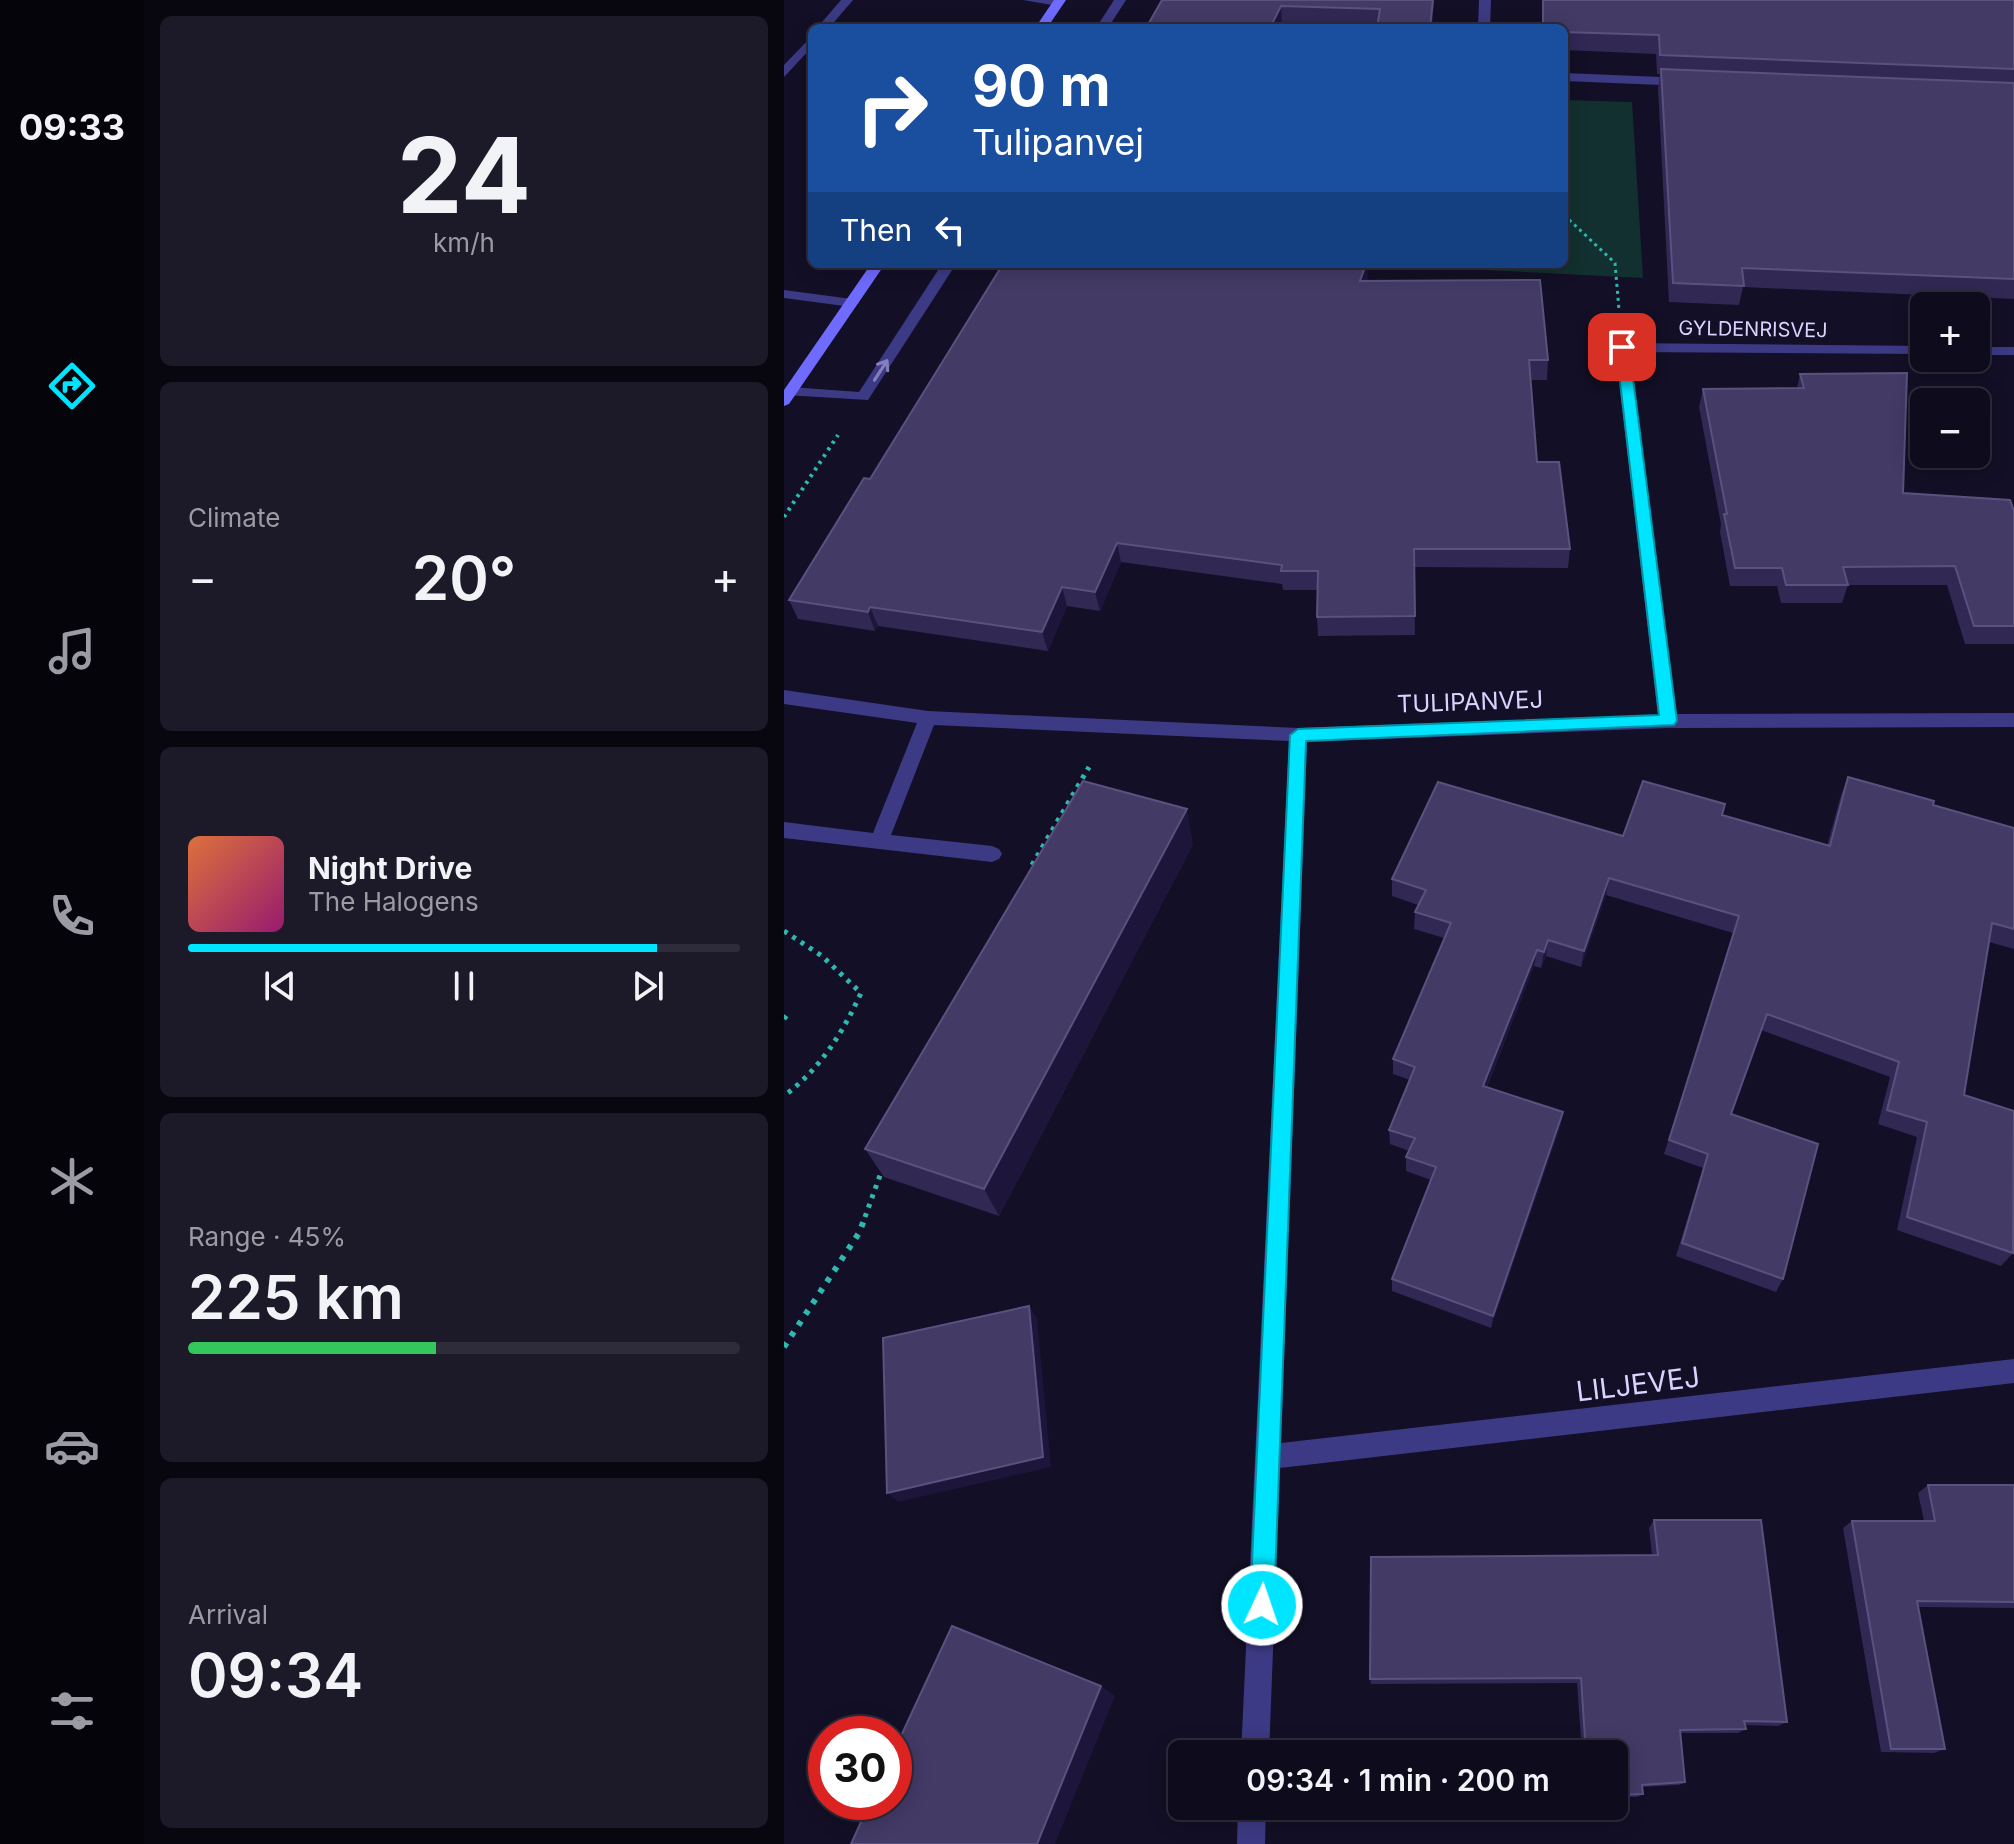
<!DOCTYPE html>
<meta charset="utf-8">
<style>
:root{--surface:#0e0b1c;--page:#1c1929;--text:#f1f3f6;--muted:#9b9ba3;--line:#2e2b3b;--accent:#00e5ff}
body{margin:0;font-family:Inter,sans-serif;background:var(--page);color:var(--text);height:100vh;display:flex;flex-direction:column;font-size:30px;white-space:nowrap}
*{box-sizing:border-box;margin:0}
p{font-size:26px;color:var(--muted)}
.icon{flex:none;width:44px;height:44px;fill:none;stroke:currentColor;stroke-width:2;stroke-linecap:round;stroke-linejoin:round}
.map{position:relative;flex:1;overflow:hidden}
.sheet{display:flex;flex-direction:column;gap:16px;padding:16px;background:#08060f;width:640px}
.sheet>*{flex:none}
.guide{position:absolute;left:24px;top:24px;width:760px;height:244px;border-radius:12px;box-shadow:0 4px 20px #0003,0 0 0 2px var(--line);background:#1a4fa0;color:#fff;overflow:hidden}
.tools{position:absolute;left:1126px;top:292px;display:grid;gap:16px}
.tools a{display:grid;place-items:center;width:80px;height:80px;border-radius:12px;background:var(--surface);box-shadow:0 4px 20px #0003,0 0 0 2px var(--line);font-size:40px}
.speed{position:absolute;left:24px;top:1716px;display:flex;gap:16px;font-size:40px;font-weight:700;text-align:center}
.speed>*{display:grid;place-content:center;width:104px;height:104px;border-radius:50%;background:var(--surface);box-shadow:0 4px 20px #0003,0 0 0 2px var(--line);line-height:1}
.speed .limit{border:12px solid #d22;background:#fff;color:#111}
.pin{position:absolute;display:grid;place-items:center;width:68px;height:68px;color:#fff;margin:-34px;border-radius:16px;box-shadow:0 4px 12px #0006}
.me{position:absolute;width:88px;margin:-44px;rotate:3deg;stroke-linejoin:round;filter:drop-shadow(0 0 6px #0008)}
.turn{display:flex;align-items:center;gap:28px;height:168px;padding:0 32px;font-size:36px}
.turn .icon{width:104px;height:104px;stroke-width:2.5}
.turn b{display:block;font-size:56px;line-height:68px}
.then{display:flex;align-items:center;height:76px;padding:0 32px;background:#0003;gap:16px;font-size:30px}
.big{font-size:60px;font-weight:600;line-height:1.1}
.sheet .card{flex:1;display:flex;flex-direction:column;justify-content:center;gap:12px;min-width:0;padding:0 28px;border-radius:12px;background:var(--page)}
.sheet .dial{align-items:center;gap:0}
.dial b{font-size:104px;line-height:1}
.song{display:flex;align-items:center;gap:24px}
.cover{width:96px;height:96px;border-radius:12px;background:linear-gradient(135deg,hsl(20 70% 55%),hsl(320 70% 35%))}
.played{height:8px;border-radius:4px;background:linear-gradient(90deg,var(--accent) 85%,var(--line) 85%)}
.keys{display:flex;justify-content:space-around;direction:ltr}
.heat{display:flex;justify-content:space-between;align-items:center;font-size:44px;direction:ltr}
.charge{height:12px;border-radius:6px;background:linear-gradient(90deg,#34c759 45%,var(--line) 0)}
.trip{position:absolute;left:384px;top:1740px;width:460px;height:80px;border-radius:12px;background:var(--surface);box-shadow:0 4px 20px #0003,0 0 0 2px var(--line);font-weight:600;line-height:80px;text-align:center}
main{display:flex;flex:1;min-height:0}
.tabs{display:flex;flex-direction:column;width:144px;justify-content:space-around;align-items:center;background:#06040b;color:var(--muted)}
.tabs .icon{width:56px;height:56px}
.tabs .on{color:var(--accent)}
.tabs b{font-size:36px;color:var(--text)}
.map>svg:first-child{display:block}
.green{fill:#12302f}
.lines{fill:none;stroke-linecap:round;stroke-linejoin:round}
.path-far3{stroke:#2fb8b0;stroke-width:3;stroke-dasharray:3 4;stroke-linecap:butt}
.path-far2{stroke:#2fb8b0;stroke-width:4;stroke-dasharray:3 5;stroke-linecap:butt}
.path-far1{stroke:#2fb8b0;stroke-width:5;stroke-dasharray:4 6;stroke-linecap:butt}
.path{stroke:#2fb8b0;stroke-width:6;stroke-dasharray:5 8;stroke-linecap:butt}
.lane{fill:#3d3a85;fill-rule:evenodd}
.street{fill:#3d3a85;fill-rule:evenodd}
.secondary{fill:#6f6bff;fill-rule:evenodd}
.wall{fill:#312854}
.shaded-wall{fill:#1d163a}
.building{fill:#433a66;stroke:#5a527e;stroke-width:2}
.oneway{stroke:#837fbc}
.route{fill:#00e5ff;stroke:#0095a6;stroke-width:2}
.labels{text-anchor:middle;stroke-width:8;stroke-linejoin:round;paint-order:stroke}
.far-street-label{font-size:20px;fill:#d9d4ff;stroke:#130f26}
.street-label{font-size:24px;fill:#d9d4ff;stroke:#130f26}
.near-street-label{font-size:28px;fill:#d9d4ff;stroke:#130f26}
</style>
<main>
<nav class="tabs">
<b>09:33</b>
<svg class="icon on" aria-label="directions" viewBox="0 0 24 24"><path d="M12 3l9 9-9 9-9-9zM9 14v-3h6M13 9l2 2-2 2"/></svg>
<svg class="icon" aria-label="music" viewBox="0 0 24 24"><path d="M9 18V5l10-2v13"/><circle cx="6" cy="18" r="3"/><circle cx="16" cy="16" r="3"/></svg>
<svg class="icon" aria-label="phone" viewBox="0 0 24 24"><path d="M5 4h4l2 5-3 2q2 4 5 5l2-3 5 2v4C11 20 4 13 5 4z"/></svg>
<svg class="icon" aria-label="climate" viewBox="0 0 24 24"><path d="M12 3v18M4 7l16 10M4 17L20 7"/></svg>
<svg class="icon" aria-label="car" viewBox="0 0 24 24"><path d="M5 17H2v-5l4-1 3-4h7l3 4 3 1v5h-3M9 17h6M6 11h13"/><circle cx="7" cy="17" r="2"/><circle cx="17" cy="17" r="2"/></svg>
<svg class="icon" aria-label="filters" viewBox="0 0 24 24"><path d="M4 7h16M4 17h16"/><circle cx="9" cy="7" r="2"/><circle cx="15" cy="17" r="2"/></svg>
</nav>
<section class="sheet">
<div class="card dial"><b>24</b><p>km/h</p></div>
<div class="card"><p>Climate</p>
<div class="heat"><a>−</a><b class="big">20°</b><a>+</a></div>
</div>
<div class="card">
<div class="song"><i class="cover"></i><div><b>Night Drive</b><p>The Halogens</p></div></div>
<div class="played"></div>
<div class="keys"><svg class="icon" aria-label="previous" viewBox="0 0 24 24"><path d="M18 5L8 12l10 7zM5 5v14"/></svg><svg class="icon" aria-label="pause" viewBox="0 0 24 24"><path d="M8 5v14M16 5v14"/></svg><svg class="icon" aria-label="next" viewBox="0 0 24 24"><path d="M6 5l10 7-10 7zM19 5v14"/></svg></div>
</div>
<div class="card"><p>Range · 45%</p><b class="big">225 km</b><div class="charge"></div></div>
<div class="card"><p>Arrival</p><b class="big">09:34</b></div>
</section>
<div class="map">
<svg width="1230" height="1844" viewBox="0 0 1230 1844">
<rect width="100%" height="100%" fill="#130f26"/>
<path class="green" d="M780,100L848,102L859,278L584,264H780Z"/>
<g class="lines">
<path class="path-far3" d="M780,215L831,263L835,310"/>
<path class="path-far2" d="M0,517L54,435"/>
<g class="path-far1">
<path d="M248,865L305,767"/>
<path d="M0,931L38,956L77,993C58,1034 36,1069 0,1096"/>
<path d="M0,1019L3,1015"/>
<path d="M81,1217L99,1167"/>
</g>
<path class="path" d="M0,1347L75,1233L82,1215"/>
<g class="lane">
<path d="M57,0H69L45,28H33Z"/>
<path d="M239,0H276L280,3L274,6Z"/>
<path d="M28,36V47L0,77V65Z"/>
<path d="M0,290L68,299L75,303L68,307L0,298Z"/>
</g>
<g class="street">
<path d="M330,0H342L324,28H312Z"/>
<path d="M695,0H707L706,28H694Z"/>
<path d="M780,73L902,78L908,82L902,86L780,81Z"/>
<path d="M158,264H172L84,400L1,395L0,390L6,387L75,392Z"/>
<path d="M838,343L1140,346V354L846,352L892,714L1230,713V727L884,728L523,742L497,1443L1230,1359V1383L496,1468L485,1754H457L505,741L150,725L107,835L208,846L215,849L218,854L215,859L208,862L0,838V822L89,833L133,723L0,704V690L144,711L514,728L874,715L831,347Z"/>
<rect x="1192" y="347" width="38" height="8"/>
<path d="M454,1806H482L481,1844H453Z"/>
</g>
<g class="secondary">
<path d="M270,0H282L263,28H251Z"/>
<path d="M87,264H101L5,404L0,406V390Z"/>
</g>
</g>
<g class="wall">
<path d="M378,0H650L648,28H593L498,25Z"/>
<path d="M758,0H1230V299L959,287L955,305L885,302L874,88L876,74H873L872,54L780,50V28H758Z"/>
<path d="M584,279L583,281L764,360L763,380H747L753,462L786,549L784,568L630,567L631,635L534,636L533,617L534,590H499L498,584L337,562L316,611L283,606L264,651L94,626L91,631L14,619L5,600L86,479Z"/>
<path d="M1016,374L1119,493L1230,511V644H1181L1163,585H1064L1058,603H997L993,586H946L936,532L937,524L915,407L919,389L1013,388Z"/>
<path d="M1064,777L1149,805L1230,828V949L1205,942L1180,1095L1229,1253L1217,1266L1113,1230L1133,1137L1094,1124L1106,1077L977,1030L947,1114L999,1279L992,1292L892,1256L919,1168L880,1154L949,933L822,895L797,967L762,956L757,968L750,966L703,1087L779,1112L776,1127L707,1328L608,1291V1279L647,1180L622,1171V1157L625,1151L606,1144L605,1130L626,1080L609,1074V1059L660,938L630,929L631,912L634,905L608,896V879L839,836L938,815L1043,846L1057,795Z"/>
<path d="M409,844L215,1216L100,1177L81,1149Z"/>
<path d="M1144,1485H1230V1608L1134,1607L1161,1749L1150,1753L1097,1752L1059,1528L1068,1521H1140L1134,1493Z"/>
<path d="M870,1520L1003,1722L994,1726L961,1725L962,1729L954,1733H896L901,1782L895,1785L858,1787L859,1794L853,1797H830V1754H798L793,1683L587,1684L586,1679L868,1555L865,1528Z"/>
</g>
<g class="shaded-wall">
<path d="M649,0H650L648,28H646Z"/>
<path d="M497,6L498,25L497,28H486Z"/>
<path d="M582,264H583L584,279L576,300V281Z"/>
<path d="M333,543L337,562L316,611L311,592Z"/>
<path d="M278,587L283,606L264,651L258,632Z"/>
<path d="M86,607L94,626L91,631L84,612Z"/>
<path d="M403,809L409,844L215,1216L200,1189Z"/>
<path d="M825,878L822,895L797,967L800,951Z"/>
<path d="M764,940L762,956L757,968L760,952Z"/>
<path d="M753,950L750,966L697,1101L699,1086Z"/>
<path d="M779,1112L776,1127L707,1328L709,1316Z"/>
<path d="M245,1306L253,1318L267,1467L114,1502L103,1493Z"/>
<path d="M317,1686L331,1696L271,1844H253Z"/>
</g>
<g class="building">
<path d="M378,0H649L646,28H593L596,9L497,6L486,28H362Z"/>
<path d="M759,0H1230V69L876,55L875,35L780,32V28H759Z"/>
<path d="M877,69L1230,83V279L958,268L960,286L889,283Z"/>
<path d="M219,264H582L576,281L756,280L764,360H745L753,462H775L786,549H630L631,616L533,617L534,571H497L498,565L333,543L311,592L278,587L258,632L86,607L84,612L5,600L80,478L86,479Z"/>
<path d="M1123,373L1119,493L1226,500L1230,511V626H1190L1171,566L1059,567L1064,585H1002L998,568H951L940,514H943L919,389L1020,388L1016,374Z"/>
<path d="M1064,777L1150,801L1149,805L1230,828V929L1208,923L1180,1095L1230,1111L1229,1253L1123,1217L1143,1122L1103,1110L1115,1062L983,1014L947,1114L1034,1144L999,1279L898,1243L924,1154L885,1140L955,916L825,878L800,951L764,940L760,952L753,950L699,1086L779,1112L709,1316L608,1279L652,1167L622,1157L631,1138L605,1130L631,1067L609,1059L667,923L631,912L642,890L608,879L654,782L839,836L859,781L941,804L938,815L1046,846Z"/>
<path d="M299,781L403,809L200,1189L81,1149Z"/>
<path d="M245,1306L259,1457L103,1493L99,1338Z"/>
<path d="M1144,1485H1230V1602L1133,1601L1161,1749H1107L1068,1521H1151Z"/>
<path d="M870,1520H977L1003,1722L960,1721L962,1729L896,1730L901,1782L858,1785L859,1794L830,1795V1754H802L797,1678L586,1679L587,1557L874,1555Z"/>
<path d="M168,1626L317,1686L253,1844H67L86,1802H110V1751Z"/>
</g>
<defs><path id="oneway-shaft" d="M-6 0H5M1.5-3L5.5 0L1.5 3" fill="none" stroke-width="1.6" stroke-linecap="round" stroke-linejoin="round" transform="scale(2)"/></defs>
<use class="oneway" href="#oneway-shaft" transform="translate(97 370) rotate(-57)"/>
<path class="route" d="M838,343L845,347L893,721L890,725L522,741L490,1605L486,1614L478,1617L469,1614L466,1605L506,735L514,729L875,715L832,347Z"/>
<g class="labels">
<g class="far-street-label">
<text transform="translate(969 329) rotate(1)" y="7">GYLDENRISVEJ</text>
</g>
<g class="street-label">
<text transform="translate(686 702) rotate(-2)" y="8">TULIPANVEJ</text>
</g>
<g class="near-street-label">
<text transform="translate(854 1384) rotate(-7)" y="10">LILJEVEJ</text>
</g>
</g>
</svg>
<div class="tools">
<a>+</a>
<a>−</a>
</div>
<div class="speed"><div class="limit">30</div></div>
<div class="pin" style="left:838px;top:347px;background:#d93025"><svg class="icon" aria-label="arrive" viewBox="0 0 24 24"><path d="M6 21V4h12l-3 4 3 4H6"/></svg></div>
<svg class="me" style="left:478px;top:1605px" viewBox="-20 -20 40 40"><circle r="17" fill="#00e5ff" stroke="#fff" stroke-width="3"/><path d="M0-11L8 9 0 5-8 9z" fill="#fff"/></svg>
<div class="trip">09:34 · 1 min · 200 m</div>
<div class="guide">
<div class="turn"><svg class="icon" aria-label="right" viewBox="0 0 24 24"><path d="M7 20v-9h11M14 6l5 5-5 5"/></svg><div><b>90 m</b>Tulipanvej</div></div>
<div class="then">Then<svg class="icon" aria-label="left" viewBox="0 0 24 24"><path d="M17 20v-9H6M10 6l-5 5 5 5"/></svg></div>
</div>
</div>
</main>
